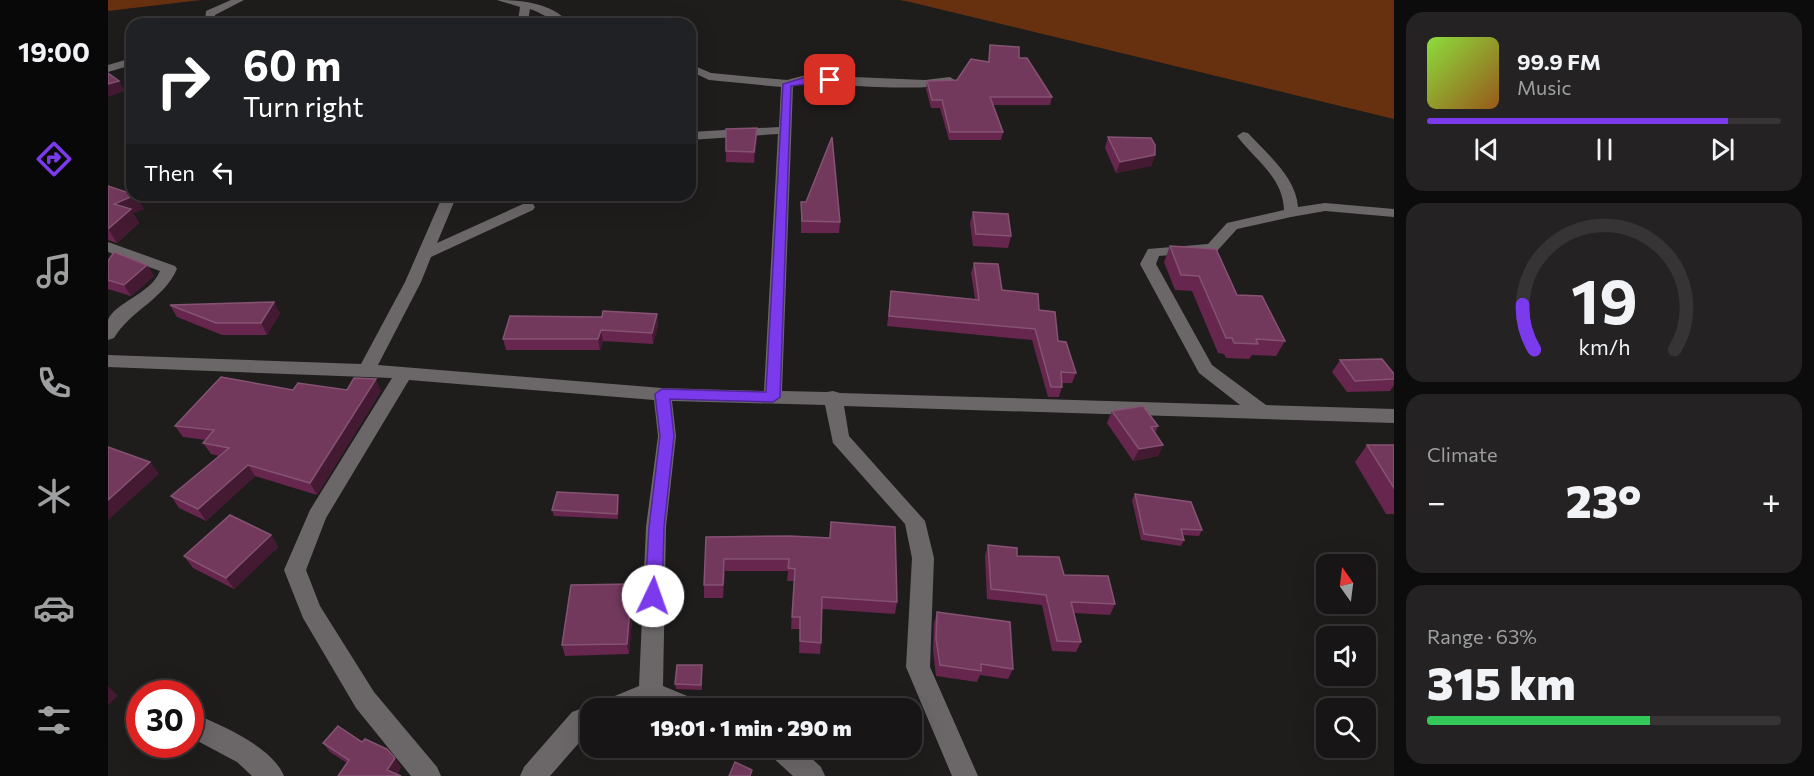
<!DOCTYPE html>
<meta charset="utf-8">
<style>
:root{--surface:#171515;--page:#242222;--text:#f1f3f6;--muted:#9e9fa0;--line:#363434;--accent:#7c3aed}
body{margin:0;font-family:Commissioner,sans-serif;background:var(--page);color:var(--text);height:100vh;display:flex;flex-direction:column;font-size:22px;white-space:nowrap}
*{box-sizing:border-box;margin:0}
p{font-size:20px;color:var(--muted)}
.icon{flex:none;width:33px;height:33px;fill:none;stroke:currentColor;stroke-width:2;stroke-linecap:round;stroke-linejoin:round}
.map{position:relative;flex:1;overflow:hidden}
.drawer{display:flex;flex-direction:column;gap:12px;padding:12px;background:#0d0c0c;width:420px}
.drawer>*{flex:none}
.guide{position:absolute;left:18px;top:18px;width:570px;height:183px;border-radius:18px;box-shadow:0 6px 24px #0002,0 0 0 2px var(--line);background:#202124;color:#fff;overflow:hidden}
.needle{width:39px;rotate:346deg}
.buttons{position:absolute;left:1208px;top:554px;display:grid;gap:12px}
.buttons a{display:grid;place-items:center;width:60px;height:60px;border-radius:12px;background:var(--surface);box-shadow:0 6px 24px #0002,0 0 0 2px var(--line);font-size:30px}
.speed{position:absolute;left:18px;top:680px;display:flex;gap:12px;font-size:30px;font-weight:700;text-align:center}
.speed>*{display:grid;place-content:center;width:78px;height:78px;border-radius:50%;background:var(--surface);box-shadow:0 6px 24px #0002,0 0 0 2px var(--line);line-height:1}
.speed .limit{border:9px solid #d22;background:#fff;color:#111}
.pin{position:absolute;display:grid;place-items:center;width:51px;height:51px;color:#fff;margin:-26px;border-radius:12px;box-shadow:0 3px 9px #0006}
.me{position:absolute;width:66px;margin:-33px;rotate:3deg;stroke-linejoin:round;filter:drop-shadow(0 0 4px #0008)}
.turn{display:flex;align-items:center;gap:21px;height:126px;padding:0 18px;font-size:27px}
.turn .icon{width:78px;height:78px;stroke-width:2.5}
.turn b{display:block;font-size:42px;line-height:51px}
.then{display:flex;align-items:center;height:57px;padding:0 18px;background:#0003;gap:12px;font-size:22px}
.big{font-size:45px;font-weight:800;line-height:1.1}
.drawer .card{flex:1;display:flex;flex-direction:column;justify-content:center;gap:9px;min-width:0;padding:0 21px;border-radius:18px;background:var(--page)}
.drawer .dial{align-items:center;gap:0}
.dial svg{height:156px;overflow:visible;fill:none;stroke:var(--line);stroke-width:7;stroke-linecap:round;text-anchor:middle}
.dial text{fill:var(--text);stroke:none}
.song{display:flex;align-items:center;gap:18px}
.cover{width:72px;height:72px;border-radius:9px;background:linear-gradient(135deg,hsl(90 70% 55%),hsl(30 70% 35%))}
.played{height:6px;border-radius:3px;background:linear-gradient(90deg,var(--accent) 85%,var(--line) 85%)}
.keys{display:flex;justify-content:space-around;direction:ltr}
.heat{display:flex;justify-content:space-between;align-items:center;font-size:33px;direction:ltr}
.charge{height:9px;border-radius:4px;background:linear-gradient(90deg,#34c759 63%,var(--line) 0)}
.trip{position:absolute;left:472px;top:698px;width:342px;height:60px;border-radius:18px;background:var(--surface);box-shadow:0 6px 24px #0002,0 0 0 2px var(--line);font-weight:800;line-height:60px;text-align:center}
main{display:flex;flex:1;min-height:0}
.menu{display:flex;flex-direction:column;width:108px;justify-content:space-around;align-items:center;background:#090808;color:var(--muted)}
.menu .icon{width:42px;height:42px}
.menu .current{color:var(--accent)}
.menu b{font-size:27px;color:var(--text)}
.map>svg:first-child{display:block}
.green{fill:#673110}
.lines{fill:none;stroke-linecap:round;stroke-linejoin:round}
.minor{fill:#6b6768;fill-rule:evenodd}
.wall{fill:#66264e}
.shaded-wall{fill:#441a33}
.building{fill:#73395d;stroke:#845372;stroke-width:1.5}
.route{fill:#7c3aed;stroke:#51269a;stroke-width:1.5}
</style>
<main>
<nav class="menu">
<b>19:00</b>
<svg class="icon current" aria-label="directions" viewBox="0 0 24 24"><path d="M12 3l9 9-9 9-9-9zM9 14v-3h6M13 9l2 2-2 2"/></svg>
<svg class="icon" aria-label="music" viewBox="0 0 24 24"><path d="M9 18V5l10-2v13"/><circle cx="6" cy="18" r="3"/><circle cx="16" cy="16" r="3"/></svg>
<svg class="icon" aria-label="phone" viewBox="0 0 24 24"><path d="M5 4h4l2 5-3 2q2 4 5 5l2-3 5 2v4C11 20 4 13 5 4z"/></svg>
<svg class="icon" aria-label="climate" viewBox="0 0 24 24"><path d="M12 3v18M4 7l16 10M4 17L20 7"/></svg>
<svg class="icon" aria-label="car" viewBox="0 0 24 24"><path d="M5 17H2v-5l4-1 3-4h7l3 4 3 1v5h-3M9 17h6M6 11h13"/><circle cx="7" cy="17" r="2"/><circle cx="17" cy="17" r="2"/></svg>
<svg class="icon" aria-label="filters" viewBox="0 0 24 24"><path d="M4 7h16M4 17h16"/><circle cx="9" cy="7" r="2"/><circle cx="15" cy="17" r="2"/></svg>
</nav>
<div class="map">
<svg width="1286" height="776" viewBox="0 0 1286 776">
<rect width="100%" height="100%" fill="#1f1c1c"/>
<g class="green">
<path d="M0,0H93L0,11Z"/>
<path d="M791,0H1286V119L802,2Z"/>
</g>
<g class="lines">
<g class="minor">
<path d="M123,0H136L107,15V24H97L98,11Z"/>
<path d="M389,0C414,0 445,3 462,24C447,24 437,14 422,9L420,21L422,24H412L410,21L412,7Z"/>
<path d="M24,58V65L0,72V65Z"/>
<path d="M582,64L603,73L679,80L698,75L817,80L842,77L848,81C833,94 724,84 698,83L685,86L674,391L719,392L725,391L732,393L1132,405L1091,373L1032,264L1040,249L1100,244L1119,223L1176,210C1175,177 1147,160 1129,136L1135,132L1140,133C1159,154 1188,177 1190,207L1217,203L1286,209V217L1217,211L1183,217L1129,229L1109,251L1051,256L1048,264L1104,365L1158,405L1286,409V423L736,406L741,436L817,521L826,558L822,667L870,776H844L798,667L804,558L797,524L725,443L717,405L564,401L568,436L558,527L555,686L589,700L592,708H551L543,705L535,708H494L497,700L531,686L538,527L550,436L546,400L301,380L218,518L198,570L212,606L266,692L329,767L333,776H303L248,708L195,618L176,570L202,510L284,378L0,367V355L253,364L297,282L335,195H349L329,243L415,204H425L427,207L425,210L323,257L313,282L270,365L554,388L656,391L670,134L582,140V132L671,127L673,87L601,80L582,71Z"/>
<path d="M0,242L67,266L69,269C55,300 23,310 6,338L0,340C0,334 0,325 0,320C7,302 42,295 52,271L0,252Z"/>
<path d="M483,705L490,708H483V729L442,776H412L416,767L464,712Z"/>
<path d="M82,712C111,724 164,746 176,776H144L129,762L82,737Z"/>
<path d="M659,747H691L713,767L717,776H685L663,756Z"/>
</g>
</g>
<g class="wall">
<path d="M882,45L911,58L944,97L942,105H885L895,132L893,140H841L832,108H823L818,89L819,81L849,80L880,62Z"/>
<path d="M618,129L649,139L646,163L618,162Z"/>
<path d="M1000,137L1047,155L1043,166L1008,173L997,148Z"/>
<path d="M0,186L36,209L25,213L31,223L9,243L0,240Z"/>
<path d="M693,202L732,222L731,233H693Z"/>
<path d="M865,212L903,236L900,248L865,246L862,223Z"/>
<path d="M1062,246L1129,295L1177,341L1168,356L1144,355L1141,359L1118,358L1116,354L1110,353L1084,291L1067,290L1056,262Z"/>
<path d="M0,261L39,265L46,276L23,296L0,289Z"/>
<path d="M866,263L894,290L931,310L968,373L964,383H954V387L951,397H940L924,340L779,326L783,291L867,299L863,273Z"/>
<path d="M62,305L172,313L159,335H114L69,317Z"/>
<path d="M549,314L550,325L545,344L495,341L492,350H398L395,339L494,317Z"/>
<path d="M1232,360L1286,374V385L1282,391L1239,392L1224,372Z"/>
<path d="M185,390L273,391L209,495L147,476L98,521L71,508L63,496L111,456L103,454L95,443L98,440L75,437L67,426Z"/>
<path d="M1004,411L1050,426L1047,433L1055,445L1050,456L1025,461L999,423Z"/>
<path d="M1259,445H1286V514H1278L1247,462Z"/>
<path d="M1027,494L1094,530L1091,536L1075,535L1076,540L1073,546L1033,540L1024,500Z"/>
<path d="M510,495L511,501L510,519L446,516L444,510Z"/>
<path d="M723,522L789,602L787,614L714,609L713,643L712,654L691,653L692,629H683L686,581H679L680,571H617L615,598H596V585L598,537L721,538Z"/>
<path d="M163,535L170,547L126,589L85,568L76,556Z"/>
<path d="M880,545L956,575L1007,604L1002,615L966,613L973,642L968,652L944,651L934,605L879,599L877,556Z"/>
<path d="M524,584L526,595L521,654L457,656L454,645Z"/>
<path d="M829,612L905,669L900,679L872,675L869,682L828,676L825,650L826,623Z"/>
<path d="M1214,633L1218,636V654L1209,639Z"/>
<path d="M594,665V690L568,689L567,684Z"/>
<path d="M215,743L293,767L289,774L239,763L222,752Z"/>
</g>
<g class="shaded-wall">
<path d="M11,81L17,91L0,97V84Z"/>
<path d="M649,128V139L646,163V152Z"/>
<path d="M1047,155L1043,166L1008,173L1012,162Z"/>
<path d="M28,195L36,209L25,213L31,223L9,243L0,229L6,204Z"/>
<path d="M39,265L46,276L23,296L16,285Z"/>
<path d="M166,302L172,313L159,335L153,323Z"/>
<path d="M549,314L550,325L545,344L544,333Z"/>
<path d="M493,330L495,341L492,350L490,339Z"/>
<path d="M268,379L273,391L209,495L202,483Z"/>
<path d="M1055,445L1050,456L1025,461L1031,449Z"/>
<path d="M42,462L51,474L0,520V500Z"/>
<path d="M140,465L147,476L98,521L90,509Z"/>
<path d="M510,495L511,501L510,519L509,514Z"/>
<path d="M163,535L170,547L126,589L118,578Z"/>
<path d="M616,559L617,571L615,598V585Z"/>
<path d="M524,584L526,595L521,654L519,644Z"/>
<path d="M0,686L10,696L0,705Z"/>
<path d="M287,758L293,767L287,776L279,770Z"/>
</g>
<g class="building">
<path d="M47,19L57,24H34V23Z"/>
<path d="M882,45L911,47V58H919L944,97H882L895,132H842L834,100H824L819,81L849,80L863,59L881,62Z"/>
<path d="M0,73L11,81L0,84Z"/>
<path d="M649,128L646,152L618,151V129Z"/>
<path d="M724,137L732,222L694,221L693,202H698Z"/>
<path d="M1000,137L1043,138L1047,145V155L1012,162Z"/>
<path d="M0,186L24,194V195H27L6,204L23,209L0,229Z"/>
<path d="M865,212L900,214L903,236L868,234Z"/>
<path d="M1062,246L1108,249L1129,295L1154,296L1177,341L1148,339L1150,344L1126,343L1124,338H1118L1091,276L1073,275Z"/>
<path d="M6,252L39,265L16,285L0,280V261Z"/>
<path d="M866,263L890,264L894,290L930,294L931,310L947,312L950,341L958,342L968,373L953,372L954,387H943L927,329L781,316L783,291L871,300Z"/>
<path d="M166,302L153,323H108L62,305Z"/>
<path d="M495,311L549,314L544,333L493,330L490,339H395L402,316L494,317Z"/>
<path d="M1274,359L1286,374V379L1247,381L1232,360Z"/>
<path d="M113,377L185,390L190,383L239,390L246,378L268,379L202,483L140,465L90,509L63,496L121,448L95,443L106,430L67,426Z"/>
<path d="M1035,406L1050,426L1043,427L1055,445L1031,449L1004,411Z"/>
<path d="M1259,445H1286V488Z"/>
<path d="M0,447L42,462L0,500Z"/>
<path d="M449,492L510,495L509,514L444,510Z"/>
<path d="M1027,494L1083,502L1094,530L1073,529L1076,540L1036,534Z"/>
<path d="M122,515L163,535L118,578L76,556Z"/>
<path d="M723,522L787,527L789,602L714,597L713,643L692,641V617H684L687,569L680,568L681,559H616L615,585H596L598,537L682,536L722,538Z"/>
<path d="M880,545L909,548V556L951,557L956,575L1000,576L1007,604L963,602L973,642L949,641L938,595L883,589Z"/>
<path d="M524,584L519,644L454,645L463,585Z"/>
<path d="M829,612L902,622L905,669L873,664V671L832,665L828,639Z"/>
<path d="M1237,631L1240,636H1218V640L1214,633Z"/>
<path d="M569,665H594L593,685L567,684Z"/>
<path d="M230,726L254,742L257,739L279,749L287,758L279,770L293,776H230L241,760L215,743Z"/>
<path d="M627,762L644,770L642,776H621Z"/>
</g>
<path class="route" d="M698,77L722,78L727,80C719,85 695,83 683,86L672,397L665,402L562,399L566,436L556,527L554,596L551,601L545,603L539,601L537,596L541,527L552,436L547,394L554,389L658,392L675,84Z"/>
</svg>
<div class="buttons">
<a><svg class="needle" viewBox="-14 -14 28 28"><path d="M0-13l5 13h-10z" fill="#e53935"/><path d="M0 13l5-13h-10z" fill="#9e9fa0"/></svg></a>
<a><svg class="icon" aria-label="sound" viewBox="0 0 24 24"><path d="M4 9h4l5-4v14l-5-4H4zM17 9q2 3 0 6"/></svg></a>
<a><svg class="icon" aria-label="search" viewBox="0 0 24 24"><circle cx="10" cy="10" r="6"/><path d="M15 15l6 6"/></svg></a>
</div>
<div class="speed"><div class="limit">30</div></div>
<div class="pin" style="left:722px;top:80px;background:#d93025"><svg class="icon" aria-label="arrive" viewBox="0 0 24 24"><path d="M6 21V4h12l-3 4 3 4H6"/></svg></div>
<svg class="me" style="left:545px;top:596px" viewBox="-20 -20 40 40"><circle r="19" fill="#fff"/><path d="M0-13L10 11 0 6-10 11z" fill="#7c3aed"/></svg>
<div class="trip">19:01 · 1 min · 290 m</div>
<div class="guide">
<div class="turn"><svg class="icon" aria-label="right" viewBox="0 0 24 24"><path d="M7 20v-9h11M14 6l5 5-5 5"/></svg><div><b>60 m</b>Turn right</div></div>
<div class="then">Then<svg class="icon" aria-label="left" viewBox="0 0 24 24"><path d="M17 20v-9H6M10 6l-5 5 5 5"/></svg></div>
</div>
</div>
<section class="drawer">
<div class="card">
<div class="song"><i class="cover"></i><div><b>99.9 FM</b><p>Music</p></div></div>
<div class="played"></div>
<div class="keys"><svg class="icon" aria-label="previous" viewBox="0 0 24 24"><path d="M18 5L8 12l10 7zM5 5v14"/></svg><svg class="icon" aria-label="pause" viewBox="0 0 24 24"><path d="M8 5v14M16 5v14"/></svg><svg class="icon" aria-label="next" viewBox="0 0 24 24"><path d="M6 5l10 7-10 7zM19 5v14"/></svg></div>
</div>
<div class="card dial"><svg viewBox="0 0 100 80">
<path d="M14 69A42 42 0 1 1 86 69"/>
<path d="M14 69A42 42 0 0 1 8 46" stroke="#7c3aed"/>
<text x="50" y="56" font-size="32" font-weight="700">19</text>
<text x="50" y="72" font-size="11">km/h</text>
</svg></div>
<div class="card"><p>Climate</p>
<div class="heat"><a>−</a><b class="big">23°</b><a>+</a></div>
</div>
<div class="card"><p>Range · 63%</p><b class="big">315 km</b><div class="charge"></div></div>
</section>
</main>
